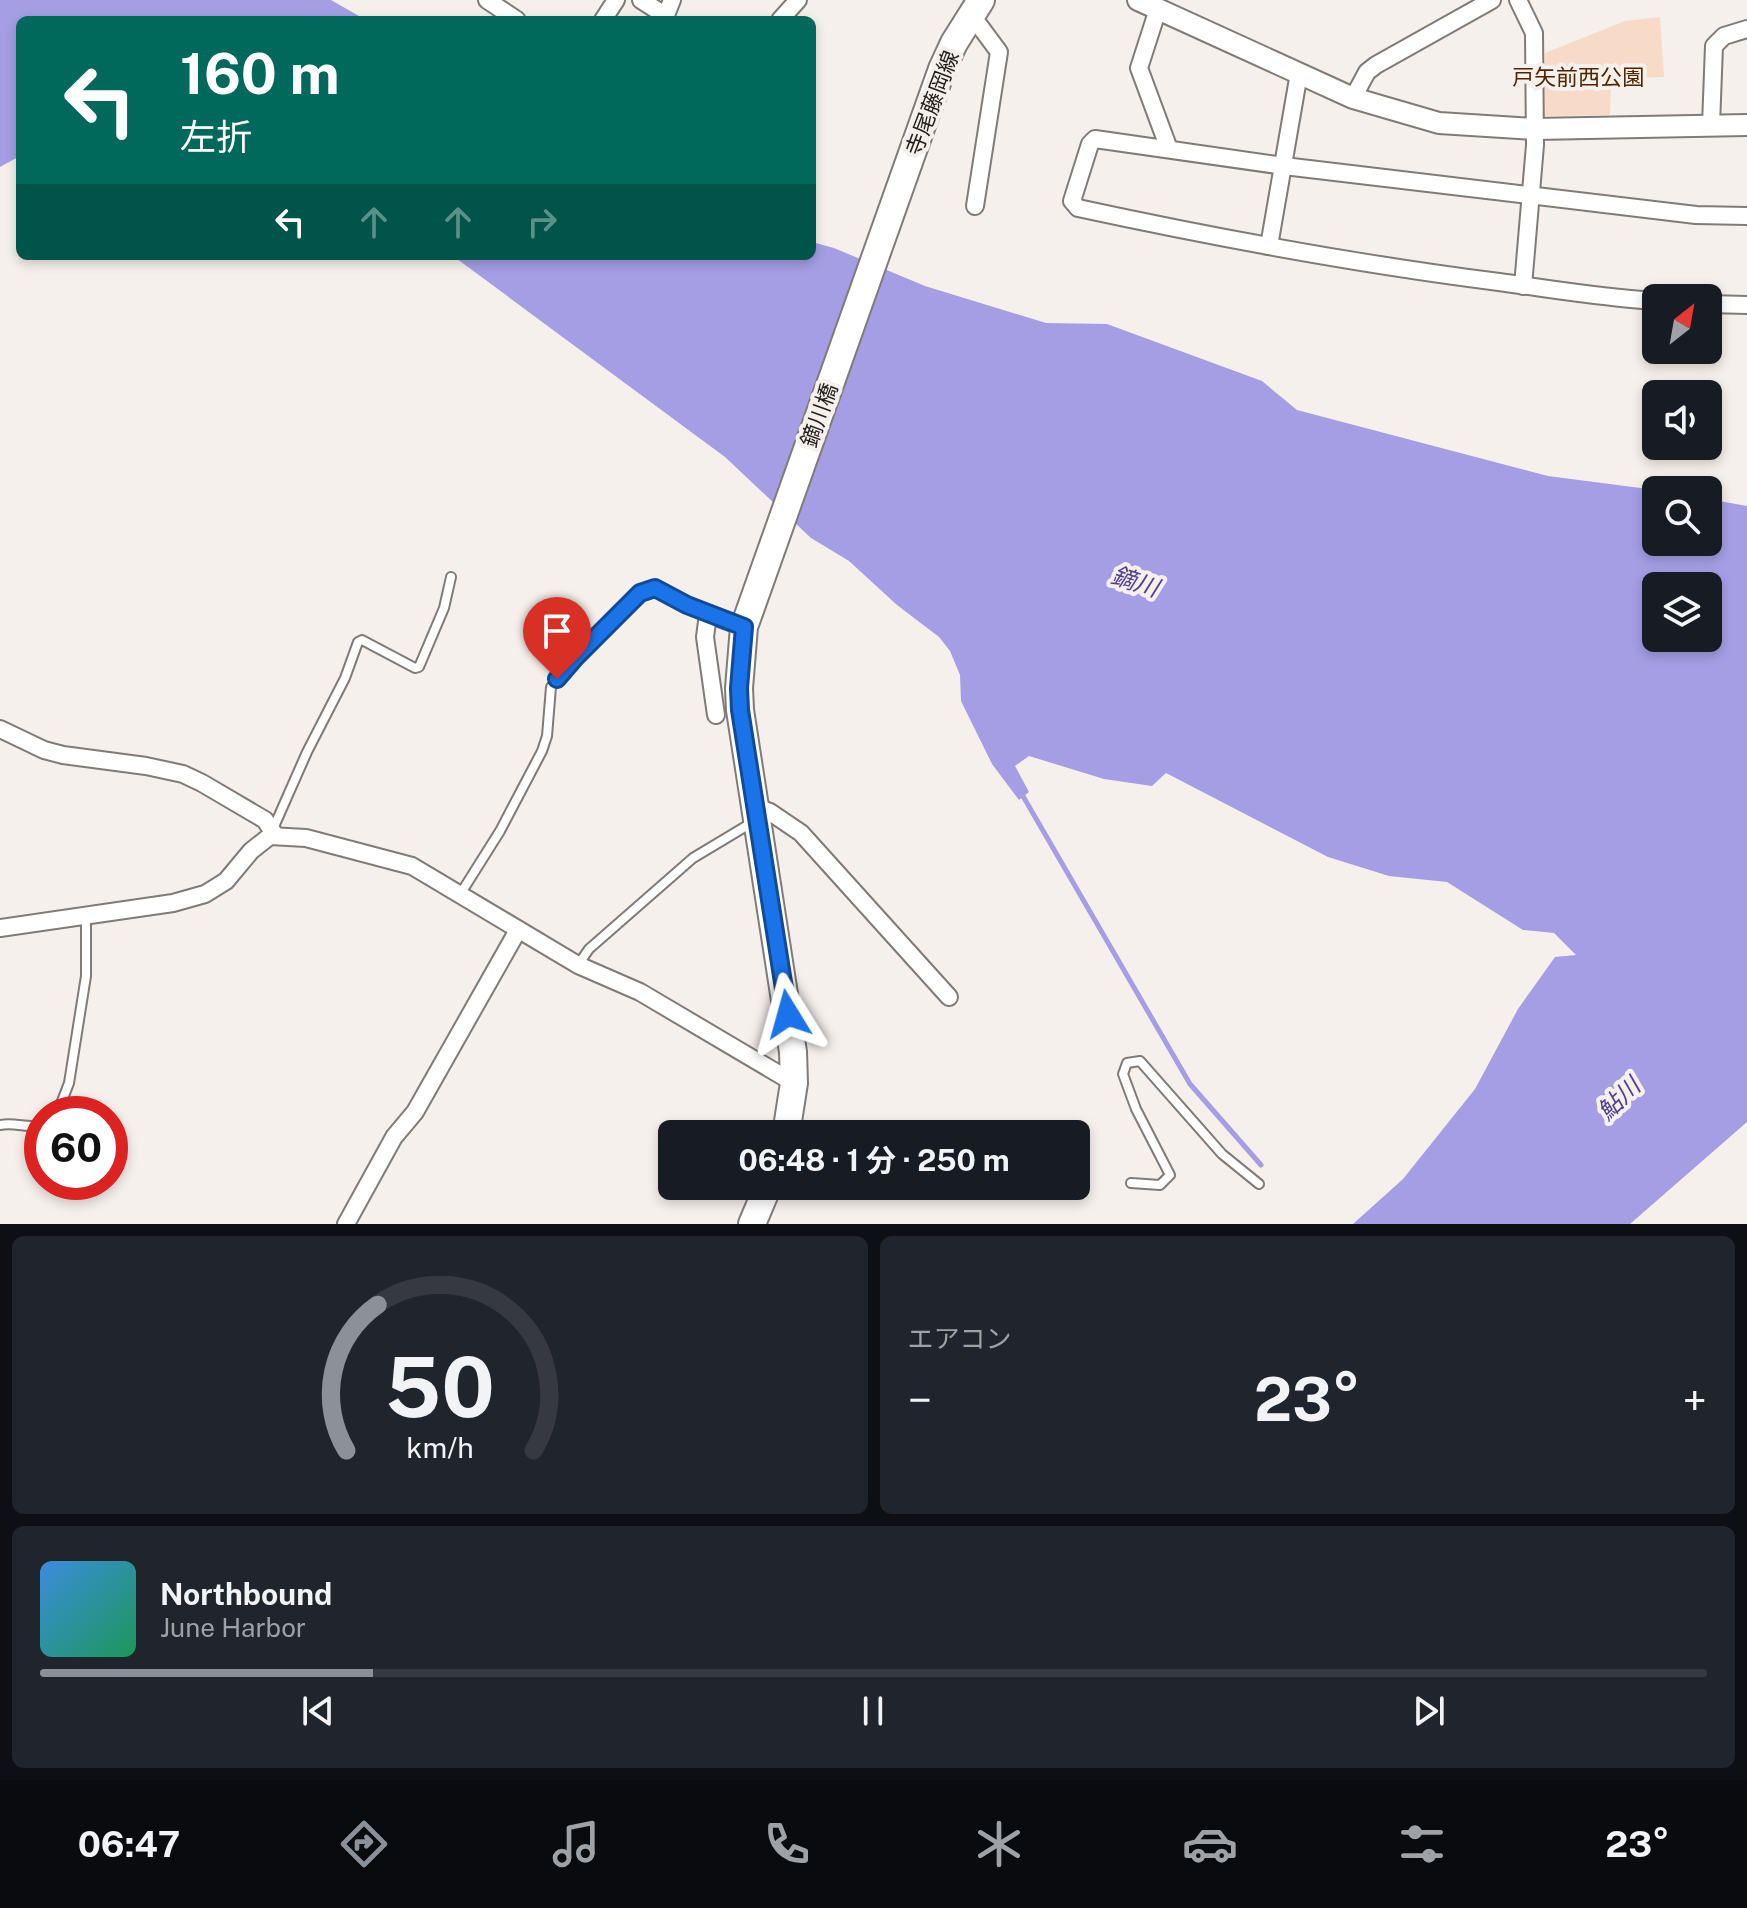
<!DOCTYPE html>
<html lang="ja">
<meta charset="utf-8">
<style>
:root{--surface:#171b24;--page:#20242c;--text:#f1f3f6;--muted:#9ea1a6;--line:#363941;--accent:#8c9099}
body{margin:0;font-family:"Public Sans","Noto Sans JP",sans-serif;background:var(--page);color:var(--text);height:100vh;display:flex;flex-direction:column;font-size:30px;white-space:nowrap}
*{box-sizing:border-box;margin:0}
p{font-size:26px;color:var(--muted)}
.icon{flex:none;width:44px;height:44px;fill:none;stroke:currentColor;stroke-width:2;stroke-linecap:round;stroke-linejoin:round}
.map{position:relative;height:1224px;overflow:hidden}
.side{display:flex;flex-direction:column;gap:12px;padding:12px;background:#0d0f14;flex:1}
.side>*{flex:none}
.hud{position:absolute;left:16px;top:16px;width:800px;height:244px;border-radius:12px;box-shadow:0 4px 12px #0003;background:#00695c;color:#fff;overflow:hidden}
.needle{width:52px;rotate:31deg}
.tools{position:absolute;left:1642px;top:284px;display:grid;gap:16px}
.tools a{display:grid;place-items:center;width:80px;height:80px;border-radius:12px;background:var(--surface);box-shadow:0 4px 12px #0003;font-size:40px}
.speed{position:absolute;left:24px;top:1096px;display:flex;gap:16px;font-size:40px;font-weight:700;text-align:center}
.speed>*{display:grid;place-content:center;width:104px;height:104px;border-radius:50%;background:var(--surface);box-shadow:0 4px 12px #0003;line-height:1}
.speed .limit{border:12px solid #d22;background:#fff;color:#111}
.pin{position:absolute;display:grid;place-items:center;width:68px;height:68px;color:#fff;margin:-82px -34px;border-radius:50% 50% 50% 0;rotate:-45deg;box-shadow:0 0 8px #0007}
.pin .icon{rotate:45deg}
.me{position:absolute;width:88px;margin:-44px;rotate:352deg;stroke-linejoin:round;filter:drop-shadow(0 0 6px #0008)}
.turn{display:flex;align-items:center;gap:28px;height:168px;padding:0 32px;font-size:36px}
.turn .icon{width:104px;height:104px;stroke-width:2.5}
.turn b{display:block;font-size:56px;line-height:68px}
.lanes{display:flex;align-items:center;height:76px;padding:0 32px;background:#0003;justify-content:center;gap:40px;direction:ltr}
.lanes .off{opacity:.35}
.big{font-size:60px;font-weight:700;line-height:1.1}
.side .tile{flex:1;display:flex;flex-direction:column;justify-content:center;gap:12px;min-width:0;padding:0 28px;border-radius:12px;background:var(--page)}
.side .dial{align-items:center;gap:0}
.dial svg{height:208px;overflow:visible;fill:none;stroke:var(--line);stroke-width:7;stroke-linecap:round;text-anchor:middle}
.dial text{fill:var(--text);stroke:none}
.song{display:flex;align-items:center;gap:24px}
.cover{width:96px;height:96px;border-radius:12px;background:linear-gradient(135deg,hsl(210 70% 55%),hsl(150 70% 35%))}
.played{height:8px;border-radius:4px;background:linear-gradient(90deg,var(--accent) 20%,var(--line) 20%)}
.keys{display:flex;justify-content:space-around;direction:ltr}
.heat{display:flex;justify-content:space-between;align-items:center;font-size:44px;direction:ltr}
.side .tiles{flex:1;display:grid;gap:12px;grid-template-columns:1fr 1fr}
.tile:last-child{grid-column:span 2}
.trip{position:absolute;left:658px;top:1120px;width:432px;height:80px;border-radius:12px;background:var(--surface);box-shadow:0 4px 12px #0003;font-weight:700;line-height:80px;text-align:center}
.tabs{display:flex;height:128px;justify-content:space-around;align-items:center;background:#090b0e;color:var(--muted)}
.tabs .icon{width:56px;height:56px}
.tabs .selected{color:var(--accent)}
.tabs b{font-size:36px;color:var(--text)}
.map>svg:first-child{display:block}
.green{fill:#f7dac8}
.water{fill:#a59ee4;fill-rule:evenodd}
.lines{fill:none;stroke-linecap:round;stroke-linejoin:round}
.stream{stroke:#a59ee4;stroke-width:5}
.service-casing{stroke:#807b77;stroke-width:12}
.minor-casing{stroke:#807b77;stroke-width:20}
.tertiary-casing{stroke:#807b77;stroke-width:24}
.primary-casing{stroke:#807b77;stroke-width:30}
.service{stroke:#fff;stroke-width:8}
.minor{stroke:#fff;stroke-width:16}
.tertiary{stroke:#fff;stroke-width:20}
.primary{stroke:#fff;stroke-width:26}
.route-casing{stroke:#114b97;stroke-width:20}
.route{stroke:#1a73e8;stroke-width:14}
.labels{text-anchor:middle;stroke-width:8;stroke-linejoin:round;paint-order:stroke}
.park-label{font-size:22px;fill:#4f2501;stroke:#f6f0ec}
.street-label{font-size:22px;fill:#201e1c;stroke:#f6f0ec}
.water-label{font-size:24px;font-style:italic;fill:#4e3f91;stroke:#f6f0ec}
</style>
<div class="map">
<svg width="1747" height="1224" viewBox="0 0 1747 1224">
<rect width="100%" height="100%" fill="#f6f0ec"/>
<path class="green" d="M1660,17L1664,77L1611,79L1610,115L1544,116L1545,53L1625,21Z"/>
<g class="water">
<path d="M0,0H331L366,20H20V156L0,167Z"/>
<path d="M812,242L834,248L925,286L1046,323L1107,324L1262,381L1297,410L1548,476L1656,490V542H1708V499L1747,506V1122L1630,1224H1353L1403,1179L1475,1089L1518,1009L1555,957L1576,955L1554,933L1523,930L1447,882L1389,876L1328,857L1166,773L1152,786L1104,779L1029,756L1015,766L1029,792L1019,800L992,764L961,701L960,675L950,651L939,637L897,605L849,561L811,538L725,457L453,256H812ZM1656,586H1708V638H1656Z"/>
</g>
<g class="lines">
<path class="stream" d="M1020,791L1190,1084L1261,1165"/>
<g class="service-casing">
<g id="service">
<path d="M273,829L307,752L345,678L358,642L362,640L415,668L419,667L444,608L451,577"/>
<path d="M461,893L500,831L542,751L547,736L551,687L575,658L640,593L655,588L708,614"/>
<path d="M578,965L589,949L693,858L753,822"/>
<path d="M57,1114L69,1083L86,976V917"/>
<path d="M0,1125C15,1122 30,1129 42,1125"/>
<path d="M1131,1183L1160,1185L1170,1175L1136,1109L1123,1074L1127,1063L1140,1061L1222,1154L1259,1184"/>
</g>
</g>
<g class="minor-casing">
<g id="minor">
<path d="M487,0L517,20"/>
<path d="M641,0L666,16"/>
<path d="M1518,0L1534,33L1535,145L1523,286"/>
<path d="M1158,9L1139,68L1169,149"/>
<path d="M968,19L979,25L999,52L975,206"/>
<path d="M603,20L616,0"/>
<path d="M664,20L672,0"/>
<path d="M780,20L798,0"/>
<path d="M1353,98L1367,72L1376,65L1492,0"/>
<path d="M1711,125L1714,46L1724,36L1747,29"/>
<path d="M1269,246L1299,73"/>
<path d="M1656,301C1603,298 1551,289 1499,282C1357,264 1217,238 1078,208L1072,201L1090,144L1095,139L1284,166L1696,215L1747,216"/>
<path d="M1708,304L1747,305"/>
<path d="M716,715L705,637L708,614L744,627"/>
<path d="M0,729L44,750L63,755L146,766L183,774L202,783L265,820L275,835"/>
<path d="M756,807L770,812L801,833L949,997"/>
<path d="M0,928L173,903L205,894L226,881L251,851L270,836L306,838L412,866L578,965L640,992L794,1083"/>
<path d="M346,1224L394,1137L415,1112L518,930"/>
</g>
</g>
<g class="tertiary-casing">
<path id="tertiary" d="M1138,0L1353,98L1439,123L1535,129L1747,125"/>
</g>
<g class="primary-casing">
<g id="primary">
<path d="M786,1134L794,1083L793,1052L740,710L739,688L744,627L942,69L954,43L981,0"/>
<path d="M752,1224L768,1186"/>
</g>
</g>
<use href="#service" class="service"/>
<use href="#minor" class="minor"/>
<use href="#tertiary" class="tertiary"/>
<use href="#primary" class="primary"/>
</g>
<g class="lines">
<g class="route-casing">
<path id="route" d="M557,679L575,658L640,593L655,588L687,605L744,627L739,688L740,710L788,1014"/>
</g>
<use href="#route" class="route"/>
</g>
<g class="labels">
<g class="park-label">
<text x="1578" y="85">戸矢前西公園</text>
</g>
<g class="street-label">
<text transform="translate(932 103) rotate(-69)" y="8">寺尾藤岡線</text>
<text transform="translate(819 415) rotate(-70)" y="8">鏑川橋</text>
</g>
<g class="water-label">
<text transform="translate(1135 582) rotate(18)" y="8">鏑川</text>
<text transform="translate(1619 1099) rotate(-44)" y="8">鮎川</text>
</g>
</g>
</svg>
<div class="tools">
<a><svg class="needle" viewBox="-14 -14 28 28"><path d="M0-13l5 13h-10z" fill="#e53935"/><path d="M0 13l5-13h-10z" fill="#9ea1a6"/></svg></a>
<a><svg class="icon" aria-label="sound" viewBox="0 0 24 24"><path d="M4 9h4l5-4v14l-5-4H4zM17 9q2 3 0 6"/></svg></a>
<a><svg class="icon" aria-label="search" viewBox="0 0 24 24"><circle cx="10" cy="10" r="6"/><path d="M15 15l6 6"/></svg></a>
<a><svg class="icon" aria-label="layers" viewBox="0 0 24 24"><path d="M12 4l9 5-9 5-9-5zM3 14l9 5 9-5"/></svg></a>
</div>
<div class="speed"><div class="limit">60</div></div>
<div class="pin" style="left:557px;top:679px;background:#d93025"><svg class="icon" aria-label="arrive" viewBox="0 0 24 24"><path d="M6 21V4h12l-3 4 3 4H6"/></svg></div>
<svg class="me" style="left:788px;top:1014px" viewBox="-20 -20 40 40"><path d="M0-17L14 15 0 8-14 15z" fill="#1a73e8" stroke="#fff" stroke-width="4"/></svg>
<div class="trip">06:48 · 1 分 · 250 m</div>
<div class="hud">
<div class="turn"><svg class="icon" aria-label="left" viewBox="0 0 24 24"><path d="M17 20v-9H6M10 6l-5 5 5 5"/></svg><div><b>160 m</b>左折</div></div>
<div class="lanes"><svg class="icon" aria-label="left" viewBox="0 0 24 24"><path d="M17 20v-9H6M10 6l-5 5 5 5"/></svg><svg class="icon off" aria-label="ahead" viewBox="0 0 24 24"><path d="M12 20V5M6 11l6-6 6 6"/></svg><svg class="icon off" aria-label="ahead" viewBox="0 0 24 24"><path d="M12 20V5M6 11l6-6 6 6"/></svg><svg class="icon off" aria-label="right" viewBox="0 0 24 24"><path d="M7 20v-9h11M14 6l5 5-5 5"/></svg></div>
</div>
</div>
<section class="side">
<div class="tiles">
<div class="tile dial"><svg viewBox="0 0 100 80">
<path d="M14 69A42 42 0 1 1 86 69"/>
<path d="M14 69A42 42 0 0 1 26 13" stroke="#8c9099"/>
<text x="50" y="56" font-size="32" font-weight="700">50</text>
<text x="50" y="72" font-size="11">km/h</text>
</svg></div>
<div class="tile"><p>エアコン</p>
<div class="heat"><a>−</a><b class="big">23°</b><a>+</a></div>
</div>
<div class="tile">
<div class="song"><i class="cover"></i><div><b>Northbound</b><p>June Harbor</p></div></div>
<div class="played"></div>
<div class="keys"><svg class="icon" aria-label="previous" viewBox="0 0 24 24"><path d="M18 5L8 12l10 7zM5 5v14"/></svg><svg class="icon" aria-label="pause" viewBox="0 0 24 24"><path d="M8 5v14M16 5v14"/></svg><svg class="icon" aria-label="next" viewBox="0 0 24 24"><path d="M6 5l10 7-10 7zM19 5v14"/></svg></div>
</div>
</div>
</section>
<nav class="tabs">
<b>06:47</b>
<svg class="icon selected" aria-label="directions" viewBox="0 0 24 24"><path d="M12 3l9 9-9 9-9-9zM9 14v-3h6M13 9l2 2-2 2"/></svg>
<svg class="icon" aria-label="music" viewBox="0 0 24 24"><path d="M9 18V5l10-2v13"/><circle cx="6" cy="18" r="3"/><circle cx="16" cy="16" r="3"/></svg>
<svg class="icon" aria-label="phone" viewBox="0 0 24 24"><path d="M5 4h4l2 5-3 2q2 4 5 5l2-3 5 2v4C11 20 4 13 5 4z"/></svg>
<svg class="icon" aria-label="climate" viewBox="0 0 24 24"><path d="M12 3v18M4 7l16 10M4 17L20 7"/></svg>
<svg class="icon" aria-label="car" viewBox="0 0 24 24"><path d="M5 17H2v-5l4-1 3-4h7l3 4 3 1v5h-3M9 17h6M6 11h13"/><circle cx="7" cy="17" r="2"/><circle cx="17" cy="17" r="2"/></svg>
<svg class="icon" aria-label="filters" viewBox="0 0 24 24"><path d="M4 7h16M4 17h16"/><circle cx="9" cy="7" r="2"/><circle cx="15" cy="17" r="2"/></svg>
<b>23°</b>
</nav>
